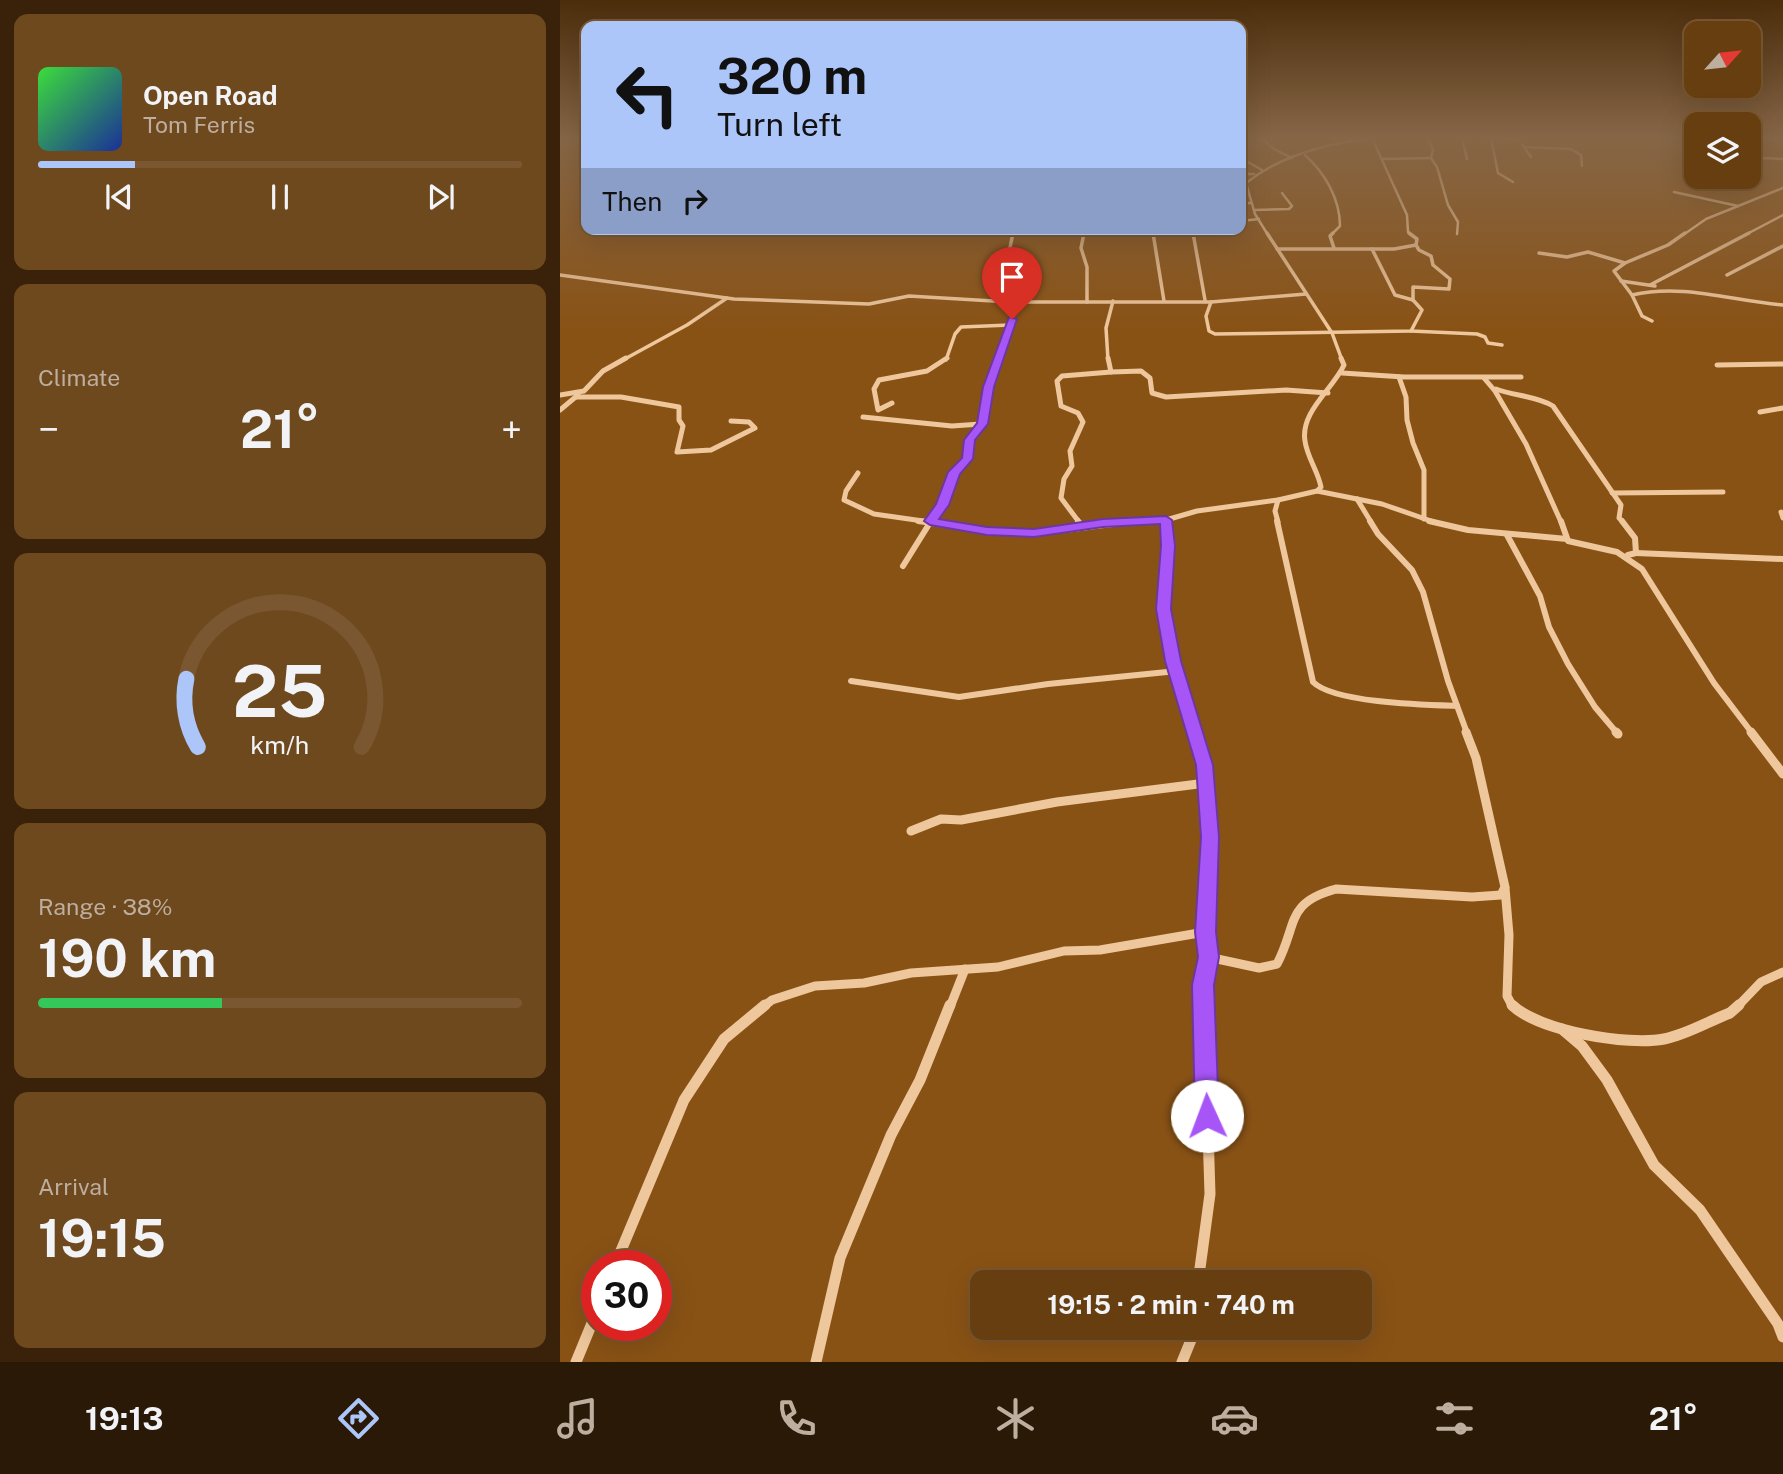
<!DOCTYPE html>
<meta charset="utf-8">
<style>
:root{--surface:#673e10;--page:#6f491e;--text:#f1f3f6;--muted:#bdae9f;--line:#7a5730;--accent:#adc6fa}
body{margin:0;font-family:"Public Sans",sans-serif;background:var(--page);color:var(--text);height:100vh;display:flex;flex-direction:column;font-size:26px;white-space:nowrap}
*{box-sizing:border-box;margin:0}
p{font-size:23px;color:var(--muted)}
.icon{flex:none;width:38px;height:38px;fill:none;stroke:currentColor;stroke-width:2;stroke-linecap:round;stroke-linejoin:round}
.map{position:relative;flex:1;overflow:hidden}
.panel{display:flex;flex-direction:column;gap:14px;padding:14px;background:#392209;width:560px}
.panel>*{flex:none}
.top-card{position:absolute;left:21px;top:21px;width:665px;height:214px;border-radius:14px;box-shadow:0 7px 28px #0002,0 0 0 2px var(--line);background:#adc6fa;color:#111;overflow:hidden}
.needle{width:46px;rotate:63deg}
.fabs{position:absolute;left:1124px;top:21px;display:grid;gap:14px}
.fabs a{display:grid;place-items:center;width:77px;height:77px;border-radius:14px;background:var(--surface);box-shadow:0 7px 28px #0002,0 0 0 2px var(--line);font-size:35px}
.speed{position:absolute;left:21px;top:1250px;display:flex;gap:14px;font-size:35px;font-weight:700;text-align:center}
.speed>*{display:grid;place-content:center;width:91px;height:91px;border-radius:50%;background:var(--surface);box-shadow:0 7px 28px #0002,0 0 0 2px var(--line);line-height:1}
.speed .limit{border:10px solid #d22;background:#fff;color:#111}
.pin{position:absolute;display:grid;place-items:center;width:60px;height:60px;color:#fff;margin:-72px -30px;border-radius:50% 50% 50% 0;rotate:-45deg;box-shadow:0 0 7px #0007}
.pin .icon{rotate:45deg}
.me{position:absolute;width:77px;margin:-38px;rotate:358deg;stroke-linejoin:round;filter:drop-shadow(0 0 5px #0008)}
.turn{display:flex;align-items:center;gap:24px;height:147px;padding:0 21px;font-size:32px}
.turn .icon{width:91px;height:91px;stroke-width:2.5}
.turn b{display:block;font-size:49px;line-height:60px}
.then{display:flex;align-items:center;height:66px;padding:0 21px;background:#0003;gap:14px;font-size:26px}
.big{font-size:52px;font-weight:700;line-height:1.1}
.panel .tile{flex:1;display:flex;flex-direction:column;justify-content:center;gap:10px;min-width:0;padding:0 24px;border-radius:14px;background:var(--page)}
.panel .dial{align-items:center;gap:0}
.dial svg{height:182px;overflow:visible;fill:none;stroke:var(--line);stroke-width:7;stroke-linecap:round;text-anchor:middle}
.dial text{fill:var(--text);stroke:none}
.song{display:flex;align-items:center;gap:21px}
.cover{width:84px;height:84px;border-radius:10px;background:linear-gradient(135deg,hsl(120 70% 55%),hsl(230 70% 35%))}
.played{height:7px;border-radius:4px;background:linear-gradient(90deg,var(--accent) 20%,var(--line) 20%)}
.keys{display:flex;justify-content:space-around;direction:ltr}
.heat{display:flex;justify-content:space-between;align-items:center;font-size:38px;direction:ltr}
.charge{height:10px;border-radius:5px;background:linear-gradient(90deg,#34c759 38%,var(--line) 0)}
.trip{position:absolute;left:410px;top:1270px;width:402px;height:70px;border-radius:14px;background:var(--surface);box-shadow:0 7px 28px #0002,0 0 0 2px var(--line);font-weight:700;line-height:70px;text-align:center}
.menu{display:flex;height:112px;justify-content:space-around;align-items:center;background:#291906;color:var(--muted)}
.menu .icon{width:49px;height:49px}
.menu .on{color:var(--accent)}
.menu b{font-size:32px;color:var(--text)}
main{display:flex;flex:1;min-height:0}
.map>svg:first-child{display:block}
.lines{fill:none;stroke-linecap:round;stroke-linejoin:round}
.street-far5{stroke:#efc79c;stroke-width:2.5}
.street-far4{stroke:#efc79c;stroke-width:3.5}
.street-far3{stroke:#efc79c;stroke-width:5}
.street-far2{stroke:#efc79c;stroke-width:6}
.street-far1{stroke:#efc79c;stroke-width:9}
.street{stroke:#efc79c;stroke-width:11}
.route{fill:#a855f7;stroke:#6d37a1;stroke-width:2}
</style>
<main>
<section class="panel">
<div class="tile">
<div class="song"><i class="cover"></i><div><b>Open Road</b><p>Tom Ferris</p></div></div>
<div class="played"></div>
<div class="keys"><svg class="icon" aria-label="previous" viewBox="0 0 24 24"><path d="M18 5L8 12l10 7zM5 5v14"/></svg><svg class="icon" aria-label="pause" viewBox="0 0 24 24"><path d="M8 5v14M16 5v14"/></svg><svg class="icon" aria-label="next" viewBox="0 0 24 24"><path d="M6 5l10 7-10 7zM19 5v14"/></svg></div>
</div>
<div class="tile"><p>Climate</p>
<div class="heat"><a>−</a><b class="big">21°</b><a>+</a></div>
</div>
<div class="tile dial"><svg viewBox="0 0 100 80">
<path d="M14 69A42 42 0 1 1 86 69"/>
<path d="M14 69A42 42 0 0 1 9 39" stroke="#adc6fa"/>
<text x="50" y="56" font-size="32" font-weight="700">25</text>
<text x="50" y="72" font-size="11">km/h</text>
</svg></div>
<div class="tile"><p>Range · 38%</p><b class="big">190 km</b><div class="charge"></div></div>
<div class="tile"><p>Arrival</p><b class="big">19:15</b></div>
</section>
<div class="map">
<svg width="1223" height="1362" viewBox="0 0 1223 1362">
<rect width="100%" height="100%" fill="#895215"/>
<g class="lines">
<g class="street-far5">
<path d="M701,138L714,149L732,158"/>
<path d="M812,138L847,215L848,232L852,235"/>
<path d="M867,138L873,150L871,158L877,167L888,205L898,222L897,234"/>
<path d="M902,138L907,159"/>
<path d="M922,138H931L938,173L953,182"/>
<path d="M931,138L959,139"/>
<path d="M1188,139H1218L1216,138"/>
<path d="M962,144L971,157"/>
<path d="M964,147L1011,149L1021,155L1022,166"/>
<path d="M745,155C765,173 780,199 780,226L771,235"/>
<path d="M681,158L702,170"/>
<path d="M1202,158L1223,159"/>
<path d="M822,159L871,158"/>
<path d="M681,174H694"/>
<path d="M1114,192L1178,206"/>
<path d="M681,203H691"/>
<path d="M694,210L729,209L732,206L722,193"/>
<path d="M681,221L699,219"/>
<path d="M592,229L593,235"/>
<path d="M632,229L633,235"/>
<path d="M453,235L454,229"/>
<path d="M524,235L525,229"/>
<path d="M708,235L695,214L686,183C721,155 769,143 813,138"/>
<path d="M1123,235L1146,219L1223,188"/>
<path d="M1185,235L1223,215"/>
</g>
<g class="street-far4">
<path d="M524,233L521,248L527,267V302"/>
<path d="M593,233L604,301"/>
<path d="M633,233L645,300"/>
<path d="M707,233L772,333L782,360"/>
<path d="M773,233L770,236L774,248"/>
<path d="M717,249H834L856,245L857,239L849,233"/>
<path d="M979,253L1007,257L1028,252L1065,263L1108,245L1125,233"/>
<path d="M1065,263L1054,271L1072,295"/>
<path d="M0,275L174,299L309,304L349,296L450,302H651L746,294"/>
<path d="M1167,275L1223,246"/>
<path d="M1061,281L1095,286"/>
<path d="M1090,285L1189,233"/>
<path d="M853,300V287L889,289L890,279L873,265L871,256L859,250L856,245"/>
<path d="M439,301L453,233"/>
<path d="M651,302L646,316L649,331L655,334L851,331L862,310L853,300L835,295L812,249"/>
<path d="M1092,321L1082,316L1072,295C1123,283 1172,301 1223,305"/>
<path d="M851,331L917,334L925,337L928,343L942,345"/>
<path d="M63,360L127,325L167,298"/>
<path d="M386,360L395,334L401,327L450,325"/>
<path d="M438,360L458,302"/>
<path d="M548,360L546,328L553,301"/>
</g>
<g class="street-far3">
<path d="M548,358L551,372L581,371L590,378L592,393L606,397L726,390L768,393"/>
<path d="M1157,365L1223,364"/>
<path d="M782,373L844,377H961"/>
<path d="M839,377L846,397L847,420L853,443L864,470V519"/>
<path d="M924,378L935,391L966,444L1001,522"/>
<path d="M936,389C954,396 977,396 993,406L1061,505L1059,518L1063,522"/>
<path d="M0,395L24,391L43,371L66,358"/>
<path d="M16,397H61L119,407V420L123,426L117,452L151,450L195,428L189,422L171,421"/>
<path d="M332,403L318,410L314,389L319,380L367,371L387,358"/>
<path d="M0,410L18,395"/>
<path d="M1200,412L1223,408"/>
<path d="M303,417L392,426L421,424"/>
<path d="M298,473L286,491L284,500L314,514L370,522"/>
<path d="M757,491L822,504L874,522"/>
<path d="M1052,493L1163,492"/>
<path d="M797,499L811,522"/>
<path d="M1221,512L1223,518"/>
<path d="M370,522C385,500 388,477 408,459L410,440L426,414L429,388L439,358"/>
<path d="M519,522L501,498L504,479L512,466L510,451L523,422L518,413L501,406L497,381L502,376L551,372"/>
<path d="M557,522L606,520L637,511L718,500L757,491L761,487C758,471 747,457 745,441C740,412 773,389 784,365L781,358"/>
<path d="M718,522L715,511L718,500"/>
</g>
<g class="street-far2">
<path d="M358,521C396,526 437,536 476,533C515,530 554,522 593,521"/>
<path d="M518,521L522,526"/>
<path d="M606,521C608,550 603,578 603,607C604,647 624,695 635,733"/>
<path d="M717,521L753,682C774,703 866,705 897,706"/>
<path d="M810,521L818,534L852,570L863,592L888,681L907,733"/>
<path d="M869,521L908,530L1007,539"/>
<path d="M1001,521L1008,541L1057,552L1082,569L1154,683L1192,733"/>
<path d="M1062,521L1075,538L1076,553L1068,555"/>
<path d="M947,535L980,596L989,627L1008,664L1035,707L1057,733"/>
<path d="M1076,553L1223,559"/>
<path d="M343,566L371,521"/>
<path d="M291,681L399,697L488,684L617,671"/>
</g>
<g class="street-far1">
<path d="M635,732L645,765L650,837L645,932L648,957L643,985L644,1007"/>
<path d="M1056,732L1058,734"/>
<path d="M1191,732L1223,774"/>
<path d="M351,831L381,819L401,820L497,802L646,783"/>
<path d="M945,888L949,935L947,996L953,1007"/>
<path d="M648,957L699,968L717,964C738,924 725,903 776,889L912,897L941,895L945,887L916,758L906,732"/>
<path d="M203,1007L212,1000L255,986L304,983L351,973L438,967L504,951L540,950L645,932"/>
<path d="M390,1007L405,969"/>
<path d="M1177,1007L1201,982L1223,972"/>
</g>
<g class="street">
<path d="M952,1005C979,1031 1068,1046 1104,1039C1126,1035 1149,1021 1170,1013L1179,1005"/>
<path d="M1002,1029L1022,1046L1047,1080L1094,1165L1140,1210L1218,1324L1223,1337"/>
<path d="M55,1265L124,1100L164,1039L205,1005"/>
<path d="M638,1283L650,1194L644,1005"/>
<path d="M16,1362L37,1311"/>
<path d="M256,1362L280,1258L331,1135L360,1080L390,1005"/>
<path d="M622,1362L631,1340L632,1328"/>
</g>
</g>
<linearGradient id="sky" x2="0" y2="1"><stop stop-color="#4b2d0c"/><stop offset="0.42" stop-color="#866646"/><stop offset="1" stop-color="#866646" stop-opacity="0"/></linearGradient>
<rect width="1223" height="328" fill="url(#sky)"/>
<path class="route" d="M449,317L457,319L434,387L428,424L415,440L413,459L400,474L389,505L379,519L427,527L474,529L543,519L606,516L612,520L615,546L611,609L621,661L653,765L659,837L656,932L659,957L654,985L659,1116L656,1124L647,1128L639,1124L635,1116L632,985L638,957L635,932L641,837L636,765L605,661L596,609L601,546L600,524L543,527L474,537L427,535L370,525L364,521L376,504L388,472L402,458L404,440L417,423L423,387Z"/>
</svg>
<div class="fabs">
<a><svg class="needle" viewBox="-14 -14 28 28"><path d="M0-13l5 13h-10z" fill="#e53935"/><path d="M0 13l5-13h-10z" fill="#bdae9f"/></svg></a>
<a><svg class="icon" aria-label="layers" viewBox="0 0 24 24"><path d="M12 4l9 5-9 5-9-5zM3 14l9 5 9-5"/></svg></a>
</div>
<div class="speed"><div class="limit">30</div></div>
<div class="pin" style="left:452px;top:319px;background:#d93025"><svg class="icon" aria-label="arrive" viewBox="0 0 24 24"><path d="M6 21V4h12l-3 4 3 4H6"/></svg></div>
<svg class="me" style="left:647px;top:1116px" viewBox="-20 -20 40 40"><circle r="19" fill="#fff"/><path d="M0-13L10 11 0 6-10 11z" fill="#a855f7"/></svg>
<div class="trip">19:15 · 2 min · 740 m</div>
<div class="top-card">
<div class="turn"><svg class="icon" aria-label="left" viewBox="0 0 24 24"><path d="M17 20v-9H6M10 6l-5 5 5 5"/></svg><div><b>320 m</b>Turn left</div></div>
<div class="then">Then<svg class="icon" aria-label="right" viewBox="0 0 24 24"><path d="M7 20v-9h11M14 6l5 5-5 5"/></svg></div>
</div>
</div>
</main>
<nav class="menu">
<b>19:13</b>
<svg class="icon on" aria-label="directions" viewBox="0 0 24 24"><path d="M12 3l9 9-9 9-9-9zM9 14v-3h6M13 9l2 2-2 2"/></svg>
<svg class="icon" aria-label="music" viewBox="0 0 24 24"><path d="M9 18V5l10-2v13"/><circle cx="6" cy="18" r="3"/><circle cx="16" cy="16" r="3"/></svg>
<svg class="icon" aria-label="phone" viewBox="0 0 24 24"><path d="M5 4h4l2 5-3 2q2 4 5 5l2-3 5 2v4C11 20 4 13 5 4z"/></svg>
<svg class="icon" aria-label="climate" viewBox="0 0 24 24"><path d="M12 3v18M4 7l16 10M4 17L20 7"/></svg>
<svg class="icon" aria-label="car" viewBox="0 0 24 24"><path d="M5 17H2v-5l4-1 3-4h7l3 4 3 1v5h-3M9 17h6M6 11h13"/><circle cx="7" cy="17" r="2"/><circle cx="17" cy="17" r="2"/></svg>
<svg class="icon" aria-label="filters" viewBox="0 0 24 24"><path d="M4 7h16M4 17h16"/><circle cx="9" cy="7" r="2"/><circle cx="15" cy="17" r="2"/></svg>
<b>21°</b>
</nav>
